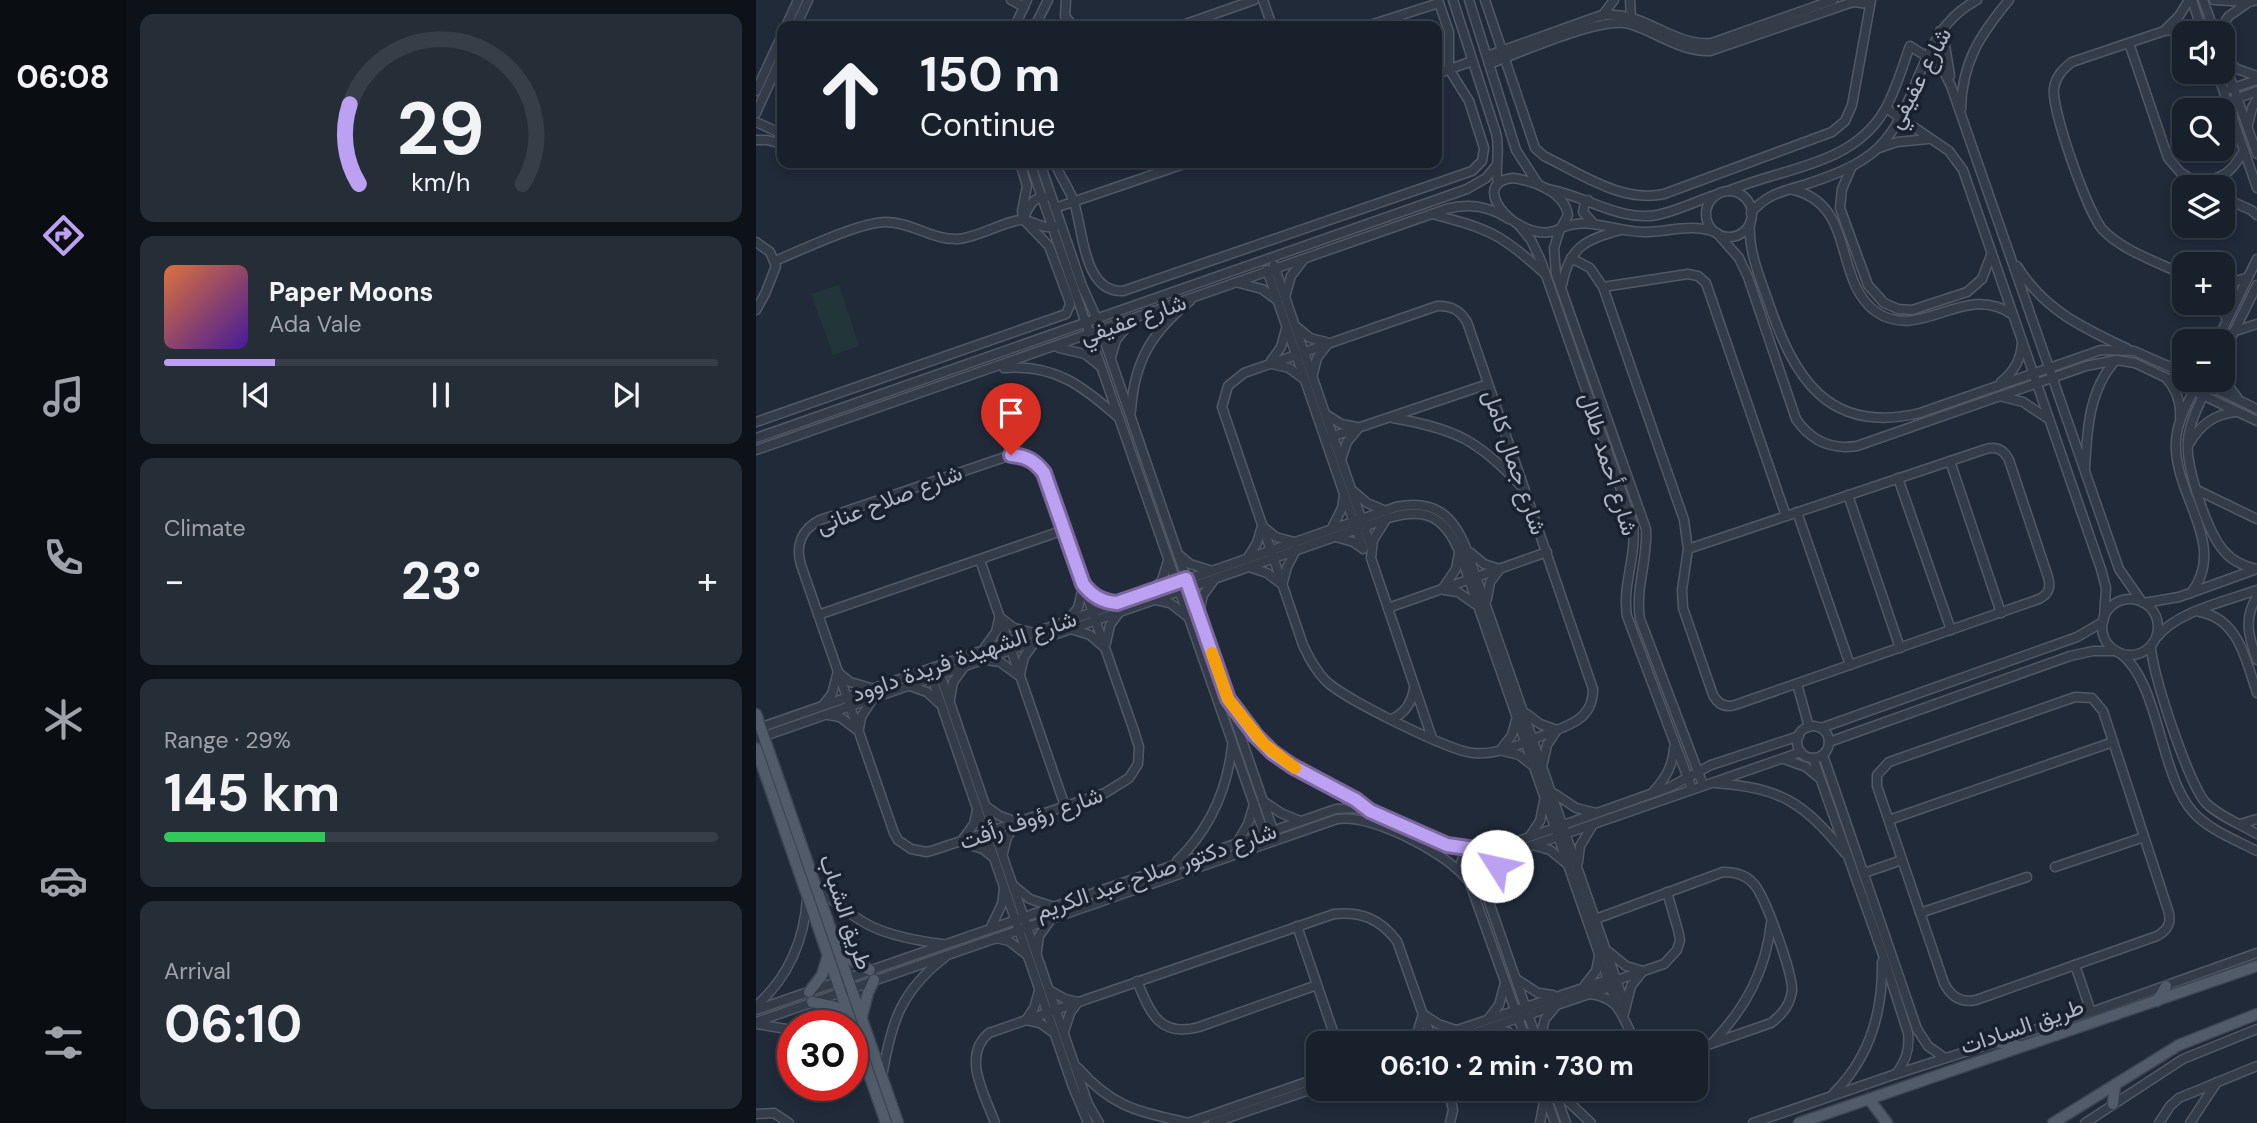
<!DOCTYPE html>
<meta charset="utf-8">
<style>
:root{--surface:#18202b;--page:#252d37;--text:#f1f3f6;--muted:#9fa3a9;--line:#363e47;--accent:#bca0f2}
body{margin:0;font-family:"DM Sans",Vazirmatn,sans-serif;background:var(--page);color:var(--text);height:100vh;display:flex;flex-direction:column;font-size:26px;white-space:nowrap}
*{box-sizing:border-box;margin:0}
p{font-size:23px;color:var(--muted)}
.icon{flex:none;width:38px;height:38px;fill:none;stroke:currentColor;stroke-width:2;stroke-linecap:round;stroke-linejoin:round}
.map{position:relative;flex:1;overflow:hidden}
.side{display:flex;flex-direction:column;gap:14px;padding:14px;background:#0d1218;width:630px}
.side>*{flex:none}
.guide{position:absolute;left:21px;top:21px;width:665px;height:147px;border-radius:14px;box-shadow:0 4px 10px #0003,0 0 0 2px var(--line);background:#18202b;color:var(--text);overflow:hidden}
.buttons{position:absolute;left:1416px;top:21px;display:grid;gap:14px}
.buttons a{display:grid;place-items:center;width:63px;height:63px;border-radius:14px;background:var(--surface);box-shadow:0 4px 10px #0003,0 0 0 2px var(--line);font-size:35px}
.speed{position:absolute;left:21px;top:1010px;display:flex;gap:14px;font-size:35px;font-weight:700;text-align:center}
.speed>*{display:grid;place-content:center;width:91px;height:91px;border-radius:50%;background:var(--surface);box-shadow:0 4px 10px #0003,0 0 0 2px var(--line);line-height:1}
.speed .limit{border:10px solid #d22;background:#fff;color:#111}
.pin{position:absolute;display:grid;place-items:center;width:60px;height:60px;color:#fff;margin:-72px -30px;border-radius:50% 50% 50% 0;rotate:-45deg;box-shadow:0 0 7px #0007}
.pin .icon{rotate:45deg}
.me{position:absolute;width:77px;margin:-38px;rotate:305deg;stroke-linejoin:round;filter:drop-shadow(0 0 5px #0008)}
.turn{display:flex;align-items:center;gap:24px;height:147px;padding:0 28px;font-size:32px}
.turn .icon{width:91px;height:91px;stroke-width:2.5}
.turn b{display:block;font-size:49px;line-height:60px}
.big{font-size:52px;font-weight:700;line-height:1.1}
.side .tile{flex:1;display:flex;flex-direction:column;justify-content:center;gap:10px;min-width:0;padding:0 24px;border-radius:14px;background:var(--page)}
.side .dial{align-items:center;gap:0}
.dial svg{height:182px;overflow:visible;fill:none;stroke:var(--line);stroke-width:7;stroke-linecap:round;text-anchor:middle}
.dial text{fill:var(--text);stroke:none}
.song{display:flex;align-items:center;gap:21px}
.cover{width:84px;height:84px;border-radius:10px;background:linear-gradient(135deg,hsl(20 70% 55%),hsl(260 70% 35%))}
.played{height:7px;border-radius:4px;background:linear-gradient(90deg,var(--accent) 20%,var(--line) 20%)}
.keys{display:flex;justify-content:space-around;direction:ltr}
.heat{display:flex;justify-content:space-between;align-items:center;font-size:38px;direction:ltr}
.charge{height:10px;border-radius:5px;background:linear-gradient(90deg,#34c759 29%,var(--line) 0)}
.trip{position:absolute;left:550px;top:1031px;width:402px;height:70px;border-radius:14px;background:var(--surface);box-shadow:0 4px 10px #0003,0 0 0 2px var(--line);font-weight:700;line-height:70px;text-align:center}
main{display:flex;flex:1;min-height:0}
.tabs{display:flex;flex-direction:column;width:126px;justify-content:space-around;align-items:center;background:#0a0d11;color:var(--muted)}
.tabs .icon{width:49px;height:49px}
.tabs .current{color:var(--accent)}
.tabs b{font-size:32px;color:var(--text)}
.map>svg:first-child{display:block}
.green{fill:#22363a}
.lines{fill:none;stroke-linecap:round;stroke-linejoin:round}
.minor-casing{stroke:#515967;stroke-width:11}
.major-casing{stroke:#3d4553;stroke-width:13}
.minor{stroke:#343c4a;stroke-width:8}
.major{stroke:#525b6a;stroke-width:10}
.route-casing{stroke:#7a689d;stroke-width:18}
.route{stroke:#bca0f2;stroke-width:12}
.slow{stroke:#f59e0b;stroke-width:12}
.labels{text-anchor:middle;stroke-width:7;stroke-linejoin:round;paint-order:stroke}
.street-label{font-size:23px;fill:#aeb6c6;stroke:#19212e}
</style>
<main>
<nav class="tabs">
<b>06:08</b>
<svg class="icon current" aria-label="directions" viewBox="0 0 24 24"><path d="M12 3l9 9-9 9-9-9zM9 14v-3h6M13 9l2 2-2 2"/></svg>
<svg class="icon" aria-label="music" viewBox="0 0 24 24"><path d="M9 18V5l10-2v13"/><circle cx="6" cy="18" r="3"/><circle cx="16" cy="16" r="3"/></svg>
<svg class="icon" aria-label="phone" viewBox="0 0 24 24"><path d="M5 4h4l2 5-3 2q2 4 5 5l2-3 5 2v4C11 20 4 13 5 4z"/></svg>
<svg class="icon" aria-label="climate" viewBox="0 0 24 24"><path d="M12 3v18M4 7l16 10M4 17L20 7"/></svg>
<svg class="icon" aria-label="car" viewBox="0 0 24 24"><path d="M5 17H2v-5l4-1 3-4h7l3 4 3 1v5h-3M9 17h6M6 11h13"/><circle cx="7" cy="17" r="2"/><circle cx="17" cy="17" r="2"/></svg>
<svg class="icon" aria-label="filters" viewBox="0 0 24 24"><path d="M4 7h16M4 17h16"/><circle cx="9" cy="7" r="2"/><circle cx="15" cy="17" r="2"/></svg>
</nav>
<section class="side">
<div class="tile dial"><svg viewBox="0 0 100 80">
<path d="M14 69A42 42 0 1 1 86 69"/>
<path d="M14 69A42 42 0 0 1 10 34" stroke="#bca0f2"/>
<text x="50" y="56" font-size="32" font-weight="700">29</text>
<text x="50" y="72" font-size="11">km/h</text>
</svg></div>
<div class="tile">
<div class="song"><i class="cover"></i><div><b>Paper Moons</b><p>Ada Vale</p></div></div>
<div class="played"></div>
<div class="keys"><svg class="icon" aria-label="previous" viewBox="0 0 24 24"><path d="M18 5L8 12l10 7zM5 5v14"/></svg><svg class="icon" aria-label="pause" viewBox="0 0 24 24"><path d="M8 5v14M16 5v14"/></svg><svg class="icon" aria-label="next" viewBox="0 0 24 24"><path d="M6 5l10 7-10 7zM19 5v14"/></svg></div>
</div>
<div class="tile"><p>Climate</p>
<div class="heat"><a>−</a><b class="big">23°</b><a>+</a></div>
</div>
<div class="tile"><p>Range · 29%</p><b class="big">145 km</b><div class="charge"></div></div>
<div class="tile"><p>Arrival</p><b class="big">06:10</b></div>
</section>
<div class="map">
<svg width="1501" height="1123" viewBox="0 0 1501 1123">
<rect width="100%" height="100%" fill="#202a39"/>
<path class="green" d="M83,285L103,346L77,355L55,294Z"/>
<g class="lines">
<g class="minor-casing">
<g id="minor">
<path d="M255,0L268,7"/>
<path d="M310,0L309,16L317,26"/>
<path d="M507,0L516,26"/>
<path d="M697,0L740,133C745,153 738,166 742,184"/>
<path d="M713,0L760,150L782,184"/>
<path d="M729,0L779,148L788,156C825,174 866,203 908,194L1076,132L1089,121L1096,105L1115,0"/>
<path d="M874,0L875,16"/>
<path d="M1436,0L1447,33"/>
<path d="M1447,0L1459,33"/>
<path d="M1458,0L1493,2L1501,0"/>
<path d="M846,16L858,0"/>
<path d="M30,26L42,0"/>
<path d="M40,26L52,0"/>
<path d="M259,26L271,0"/>
<path d="M279,26L292,0"/>
<path d="M424,26L498,0"/>
<path d="M611,26L683,3"/>
<path d="M1184,31L1189,45L1194,76"/>
<path d="M1408,31L1423,16L1433,0"/>
<path d="M1461,33L1473,16L1493,2"/>
<path d="M1373,43L1412,158L1425,173L1448,187"/>
<path d="M1466,55L1501,154"/>
<path d="M731,56L843,16C885,7 915,47 956,43L1077,0"/>
<path d="M1471,60L1481,69L1501,76"/>
<path d="M733,64C763,53 845,16 873,24C901,32 924,52 954,51L1097,2L1114,4"/>
<path d="M1461,72L1501,188"/>
<path d="M681,74L716,61"/>
<path d="M1474,89L1501,80"/>
<path d="M0,91L26,35"/>
<path d="M1477,100L1501,91"/>
<path d="M1130,108L1193,151L1207,170L1345,569L1350,588L1348,619"/>
<path d="M1205,109C1206,62 1224,35 1253,0"/>
<path d="M0,113L26,56"/>
<path d="M0,122L26,134"/>
<path d="M1492,125L1496,108L1501,99"/>
<path d="M0,140H11L26,144"/>
<path d="M1123,148L1141,142L1172,139"/>
<path d="M274,163L509,836"/>
<path d="M284,163L326,286L341,319L518,833"/>
<path d="M299,163C304,177 313,188 318,202C327,229 327,293 367,291L716,171L726,161L728,148L713,101L693,69V32L682,0"/>
<path d="M1096,166L1086,189L1084,208L1112,285L1128,303L1142,309L1156,310L1211,292L1226,279L1235,255"/>
<path d="M757,178C777,181 808,191 812,215L805,228C768,250 707,183 757,178Z"/>
<path d="M1442,182C1468,178 1474,174 1488,151"/>
<path d="M791,189C828,195 864,222 901,215C922,211 942,200 962,194"/>
<path d="M1034,189C1101,203 1076,278 1119,311C1164,344 1209,280 1257,315"/>
<path d="M972,191C1025,168 1096,166 1128,111C1140,91 1146,67 1154,46L1185,66L1195,86L1363,569L1386,602"/>
<circle cx="973" cy="214" r="23"/>
<path d="M1466,197L1495,210L1501,215"/>
<path d="M832,200L829,203L827,212L836,222"/>
<path d="M299,208L431,163"/>
<path d="M995,213C1010,194 1028,191 1051,184C1075,176 1103,166 1122,148C1166,105 1160,32 1221,0"/>
<path d="M676,214C733,229 746,234 789,274"/>
<path d="M268,217C273,207 277,196 290,197"/>
<path d="M994,223C992,250 1003,275 1012,301C1038,378 1072,435 1164,413L1345,350L1378,351L1428,373"/>
<path d="M762,224L775,240L785,261L877,524C881,556 866,584 871,616L936,789"/>
<path d="M805,228C834,216 859,232 887,232C913,232 934,223 959,232"/>
<path d="M804,229L798,248L800,274L890,529C892,560 879,588 884,619L947,785"/>
<path d="M961,233L983,258L992,277L1040,419C1055,441 1075,450 1101,446L1330,366L1360,360L1379,363L1501,421"/>
<path d="M0,242L14,252L20,266L9,294L0,310"/>
<path d="M815,258L834,268L847,287L928,520L932,549L1230,449C1241,446 1248,450 1253,460L1292,577C1295,587 1293,594 1283,599L979,705C969,708 962,704 957,695L927,608L926,590L932,549"/>
<path d="M19,261C45,250 104,222 130,222C155,222 176,240 202,239C220,238 256,218 268,220C280,222 287,230 299,226"/>
<path d="M518,265L615,547"/>
<path d="M1261,266C1288,310 1327,328 1372,349"/>
<path d="M511,270L607,549"/>
<path d="M1428,275C1402,262 1367,251 1347,230C1332,214 1295,109 1298,88C1300,76 1307,69 1316,62L1408,31L1419,30L1434,33"/>
<path d="M483,283L506,289L521,300"/>
<path d="M806,285C813,247 830,239 865,230"/>
<path d="M1466,286L1492,277"/>
<path d="M847,287L932,274L942,276L950,283L1030,516"/>
<path d="M529,297L535,276L548,259"/>
<path d="M1463,303L1471,320"/>
<path d="M681,306C695,305 704,310 711,322L837,689C837,715 820,723 798,731C773,740 744,756 717,753C693,751 587,698 570,681C559,670 553,658 547,645L466,407L472,386L488,373Z"/>
<path d="M542,328L554,338L570,342"/>
<path d="M1479,331L1501,324"/>
<path d="M1461,341L1501,259"/>
<path d="M303,348L329,354L344,366"/>
<path d="M1468,354C1466,371 1470,385 1481,397"/>
<path d="M1466,356L1501,285"/>
<path d="M355,357L360,340L374,323"/>
<path d="M515,361L525,347L530,329"/>
<path d="M516,364L533,368L548,379"/>
<path d="M248,368C299,364 327,386 363,418"/>
<path d="M557,374L561,358L571,345"/>
<path d="M1410,378C1420,389 1425,401 1424,417"/>
<path d="M1441,380L1501,409"/>
<path d="M1455,380C1446,399 1434,419 1432,440C1429,465 1451,532 1468,551C1476,561 1488,566 1500,569"/>
<path d="M1245,382C1258,372 1265,359 1266,343"/>
<path d="M1247,397L1267,402L1291,418"/>
<path d="M375,411C378,361 396,332 434,301"/>
<path d="M571,415L585,424L601,427"/>
<path d="M637,418C700,429 722,440 766,487"/>
<path d="M0,422L310,314L314,305L313,300L293,246L267,219L266,211L271,186L264,163"/>
<path d="M0,438L711,189L730,178L740,166"/>
<path d="M572,438L732,384"/>
<path d="M1433,444C1444,425 1458,414 1480,412"/>
<path d="M0,450L690,209C714,203 732,206 753,219"/>
<path d="M255,455C270,456 280,461 288,473L377,728L383,747L382,764L373,778L349,793L178,850L171,852L155,849L142,840L138,833L45,565C39,545 46,529 64,520Z"/>
<path d="M586,457L591,442L601,430"/>
<path d="M1194,461L1245,613"/>
<path d="M1329,468C1331,430 1333,389 1360,360"/>
<path d="M1142,478L1195,630"/>
<path d="M1441,490L1501,519"/>
<path d="M597,491L611,503L630,511"/>
<path d="M1092,495L1144,648"/>
<path d="M1041,512L1094,665"/>
<path d="M629,521L617,540L615,558L676,738"/>
<path d="M576,528L586,508L588,495"/>
<path d="M580,537L597,542L606,548"/>
<path d="M715,553L728,564L744,569L734,582L731,599"/>
<path d="M422,554L434,564L453,570"/>
<path d="M491,559L501,543L506,526L520,537L538,542"/>
<path d="M224,560L309,806"/>
<path d="M493,567L511,573L524,583"/>
<path d="M527,582L531,567L540,550"/>
<path d="M687,588L700,569L703,553"/>
<path d="M331,589L345,600L359,603"/>
<path d="M398,589L406,580L412,561"/>
<path d="M688,590L702,592L719,604"/>
<path d="M1435,593C1471,547 1422,499 1420,450C1418,425 1432,402 1443,380"/>
<path d="M1501,597C1487,618 1493,638 1501,660"/>
<circle cx="1374" cy="627" r="28"/>
<path d="M400,600L414,603L432,617"/>
<path d="M1388,603L1423,597L1498,570"/>
<path d="M632,608L791,552"/>
<path d="M443,612L447,595L458,580"/>
<path d="M1444,612C1483,619 1490,661 1501,693"/>
<path d="M62,615L308,530"/>
<path d="M245,618L258,628L274,632"/>
<path d="M313,619L322,608L327,587"/>
<path d="M318,630L334,635L348,647"/>
<path d="M1402,636C1422,611 1471,601 1501,590"/>
<path d="M350,643L354,625L362,614"/>
<path d="M1395,646C1395,671 1433,785 1450,803C1463,816 1484,824 1501,834"/>
<path d="M229,647L240,632L243,619"/>
<path d="M1364,653C1404,683 1403,774 1437,812C1453,830 1480,840 1501,851"/>
<path d="M231,660L244,662L262,675"/>
<path d="M183,671L332,1104L343,1123"/>
<path d="M83,673L94,682L115,688"/>
<path d="M264,674L268,657L279,642"/>
<path d="M175,675L317,1087L332,1123"/>
<path d="M1041,684L1053,727"/>
<path d="M154,686L171,692L184,704"/>
<path d="M1319,697L1336,698L1347,711L1412,910C1416,922 1412,930 1401,936L1220,1000C1205,1003 1195,997 1188,983L1121,786V775L1133,762Z"/>
<path d="M194,699L197,682L208,667"/>
<path d="M68,704L76,694L81,675"/>
<path d="M477,705L500,735L526,759L611,809"/>
<path d="M771,714L784,724L801,730L791,745L787,763"/>
<path d="M72,715L84,717L100,729"/>
<path d="M636,719C649,713 656,703 658,688"/>
<circle cx="1057" cy="742" r="16"/>
<path d="M1065,728L1321,637L1347,622"/>
<path d="M0,729L640,507C678,499 697,515 710,548L869,1005"/>
<path d="M103,729L105,717L116,700"/>
<path d="M0,739L633,518C669,507 688,516 703,551L861,1006"/>
<path d="M1073,742L1314,656L1337,651H1360"/>
<path d="M746,748L756,735L760,720"/>
<path d="M747,751L763,755L776,765"/>
<path d="M1067,755L1161,1029L1172,1046L1189,1058"/>
<path d="M1057,758L1126,952L1152,1033C1154,1049 1150,1061 1140,1074"/>
<path d="M1028,759L1050,767L1062,777"/>
<path d="M958,783C1025,788 1046,801 1089,853"/>
<path d="M897,792C909,779 917,766 918,748"/>
<path d="M799,794L820,808L840,813"/>
<path d="M507,801L525,813L544,821"/>
<path d="M231,807L244,816L260,822"/>
<path d="M1133,820L1357,742"/>
<path d="M1484,824L1501,819"/>
<path d="M774,836L784,821L788,801"/>
<path d="M207,839L218,824L221,810"/>
<path d="M206,843L227,849L238,858"/>
<path d="M481,843L492,824L498,804"/>
<path d="M780,846L794,850L811,864"/>
<circle cx="723" cy="866" r="18"/>
<path d="M728,849L757,843L914,787L955,765L1043,736"/>
<path d="M247,853L251,837L261,824"/>
<path d="M421,861C453,830 471,791 476,746"/>
<path d="M822,862L824,846L836,826"/>
<path d="M1299,867L1388,837"/>
<path d="M740,872L746,861L760,851L1045,752"/>
<path d="M1108,873L1146,860"/>
<path d="M736,878L733,890V902L782,1043"/>
<path d="M713,881L771,1043"/>
<path d="M60,886C106,927 126,936 186,944"/>
<path d="M258,886L274,899L298,907"/>
<path d="M1164,913L1271,877"/>
<path d="M837,920L967,872C978,872 989,874 997,883C1009,895 1037,974 1036,991C1034,1005 1026,1015 1015,1023L940,1049"/>
<path d="M541,926L581,1043"/>
<path d="M234,929L246,904L248,889"/>
<path d="M240,938L253,941L271,955"/>
<path d="M281,951L283,936L295,919"/>
<path d="M853,952L870,966L887,971L875,986L868,1014"/>
<path d="M1319,965L1335,1012"/>
<path d="M762,980L782,993L797,995"/>
<path d="M381,981C394,1012 403,1038 443,1027L561,985"/>
<path d="M829,985L840,971L843,956"/>
<path d="M293,990L309,999L322,1002L314,1013L308,1032"/>
<path d="M283,991L278,1008L270,1020L284,1023L298,1033"/>
<path d="M834,994C870,999 864,1022 882,1043"/>
<path d="M0,1006C32,978 49,939 51,897"/>
<path d="M0,1010L580,809L603,808L614,811L691,845L718,849"/>
<path d="M733,1018L743,1005L749,983"/>
<path d="M0,1022L581,819C615,814 684,850 707,875"/>
<path d="M0,1024L37,1030"/>
<path d="M736,1028L752,1032L767,1043"/>
<path d="M958,1041C990,1007 1010,970 1015,923"/>
<path d="M653,1043L661,1033L667,1014L682,1024L700,1030"/>
<path d="M662,1043L854,979"/>
<path d="M689,1043L851,988L861,980L908,964L921,950L924,940L922,930L911,892"/>
<path d="M783,1043L789,1019L800,1006"/>
<path d="M96,1060L113,1074"/>
<path d="M322,1068C358,1109 383,1111 432,1123"/>
<path d="M126,1077C135,1023 144,992 189,957"/>
<path d="M692,1088L697,1110L694,1123"/>
<path d="M787,1088L799,1123"/>
<path d="M798,1088L835,1123"/>
<path d="M799,1093L810,1123"/>
<path d="M1078,1093C1114,1057 1127,1012 1126,962"/>
<path d="M0,1114L18,1113L33,1123"/>
<path d="M239,1123C229,1095 205,1056 233,1033L578,914C605,911 624,919 641,941L677,1043"/>
<path d="M432,1123L562,1078"/>
<path d="M457,1123L562,1087"/>
<path d="M784,1123L789,1096"/>
<path d="M997,1123L1140,1074L1344,1009L1501,953"/>
<path d="M1329,1123L1427,1059L1501,1029"/>
<path d="M1403,1123L1414,1106L1423,1098L1501,1066"/>
<path d="M1434,1123L1461,1082"/>
</g>
</g>
<g class="major-casing">
<g id="major">
<path d="M0,714L142,1123"/>
<path d="M0,748L130,1123"/>
<path d="M83,949L98,962L114,970"/>
<path d="M53,992L66,975L72,955"/>
<path d="M1401,1001L1410,986"/>
<path d="M56,1002L79,1007L93,1016"/>
<path d="M106,1016L112,993L118,980"/>
<path d="M1240,1042L1263,1046"/>
<path d="M1113,1099L1131,1123"/>
<path d="M1357,1104L1359,1085"/>
<path d="M1043,1123L1501,966"/>
<path d="M1297,1123L1423,1045L1501,1014"/>
</g>
</g>
<use href="#minor" class="minor"/>
<use href="#major" class="major"/>
</g>
<g class="lines">
<g class="route-casing">
<path id="route" d="M255,455C270,456 279,461 288,473L327,584C336,596 346,602 361,603L430,579L472,699L500,736L516,752L536,766L600,800L614,811L691,845L733,851L737,855L741,866"/>
</g>
<use href="#route" class="route"/>
<path class="slow" d="M456,653L472,699L508,744L539,768"/>
</g>
<g class="labels">
<g class="street-label">
<text transform="translate(1163 78) rotate(-62)" y="8">شارع عفيفي</text>
<text transform="translate(377 319) rotate(-19)" y="8">شارع عفيفي</text>
<text transform="translate(759 462) rotate(71)" y="8">شارع جمال كامل</text>
<text transform="translate(853 464) rotate(73)" y="8">شارع أحمد طلال</text>
<text transform="translate(133 499) rotate(-21)" y="8">شارع صلاح عنانى</text>
<text transform="translate(208 656) rotate(-19)" y="8">شارع الشهيدة فريدة داوود</text>
<text transform="translate(275 818) rotate(-19)" y="8">شارع رؤوف رأفت</text>
<text transform="translate(400 871) rotate(-19)" y="8">شارع دكتور صلاح عبد الكريم</text>
<text transform="translate(90 912) rotate(71)" y="8">طريق الشباب</text>
<text transform="translate(1266 1026) rotate(-19)" y="8">طريق السادات</text>
</g>
</g>
</svg>
<div class="buttons">
<a><svg class="icon" aria-label="sound" viewBox="0 0 24 24"><path d="M4 9h4l5-4v14l-5-4H4zM17 9q2 3 0 6"/></svg></a>
<a><svg class="icon" aria-label="search" viewBox="0 0 24 24"><circle cx="10" cy="10" r="6"/><path d="M15 15l6 6"/></svg></a>
<a><svg class="icon" aria-label="layers" viewBox="0 0 24 24"><path d="M12 4l9 5-9 5-9-5zM3 14l9 5 9-5"/></svg></a>
<a>+</a>
<a>−</a>
</div>
<div class="speed"><div class="limit">30</div></div>
<div class="pin" style="left:255px;top:455px;background:#d93025"><svg class="icon" aria-label="arrive" viewBox="0 0 24 24"><path d="M6 21V4h12l-3 4 3 4H6"/></svg></div>
<svg class="me" style="left:741px;top:866px" viewBox="-20 -20 40 40"><circle r="19" fill="#fff"/><path d="M0-13L10 11 0 6-10 11z" fill="#bca0f2"/></svg>
<div class="trip">06:10 · 2 min · 730 m</div>
<div class="guide">
<div class="turn"><svg class="icon" aria-label="ahead" viewBox="0 0 24 24"><path d="M12 20V5M6 11l6-6 6 6"/></svg><div><b>150 m</b>Continue</div></div>
</div>
</div>
</main>
